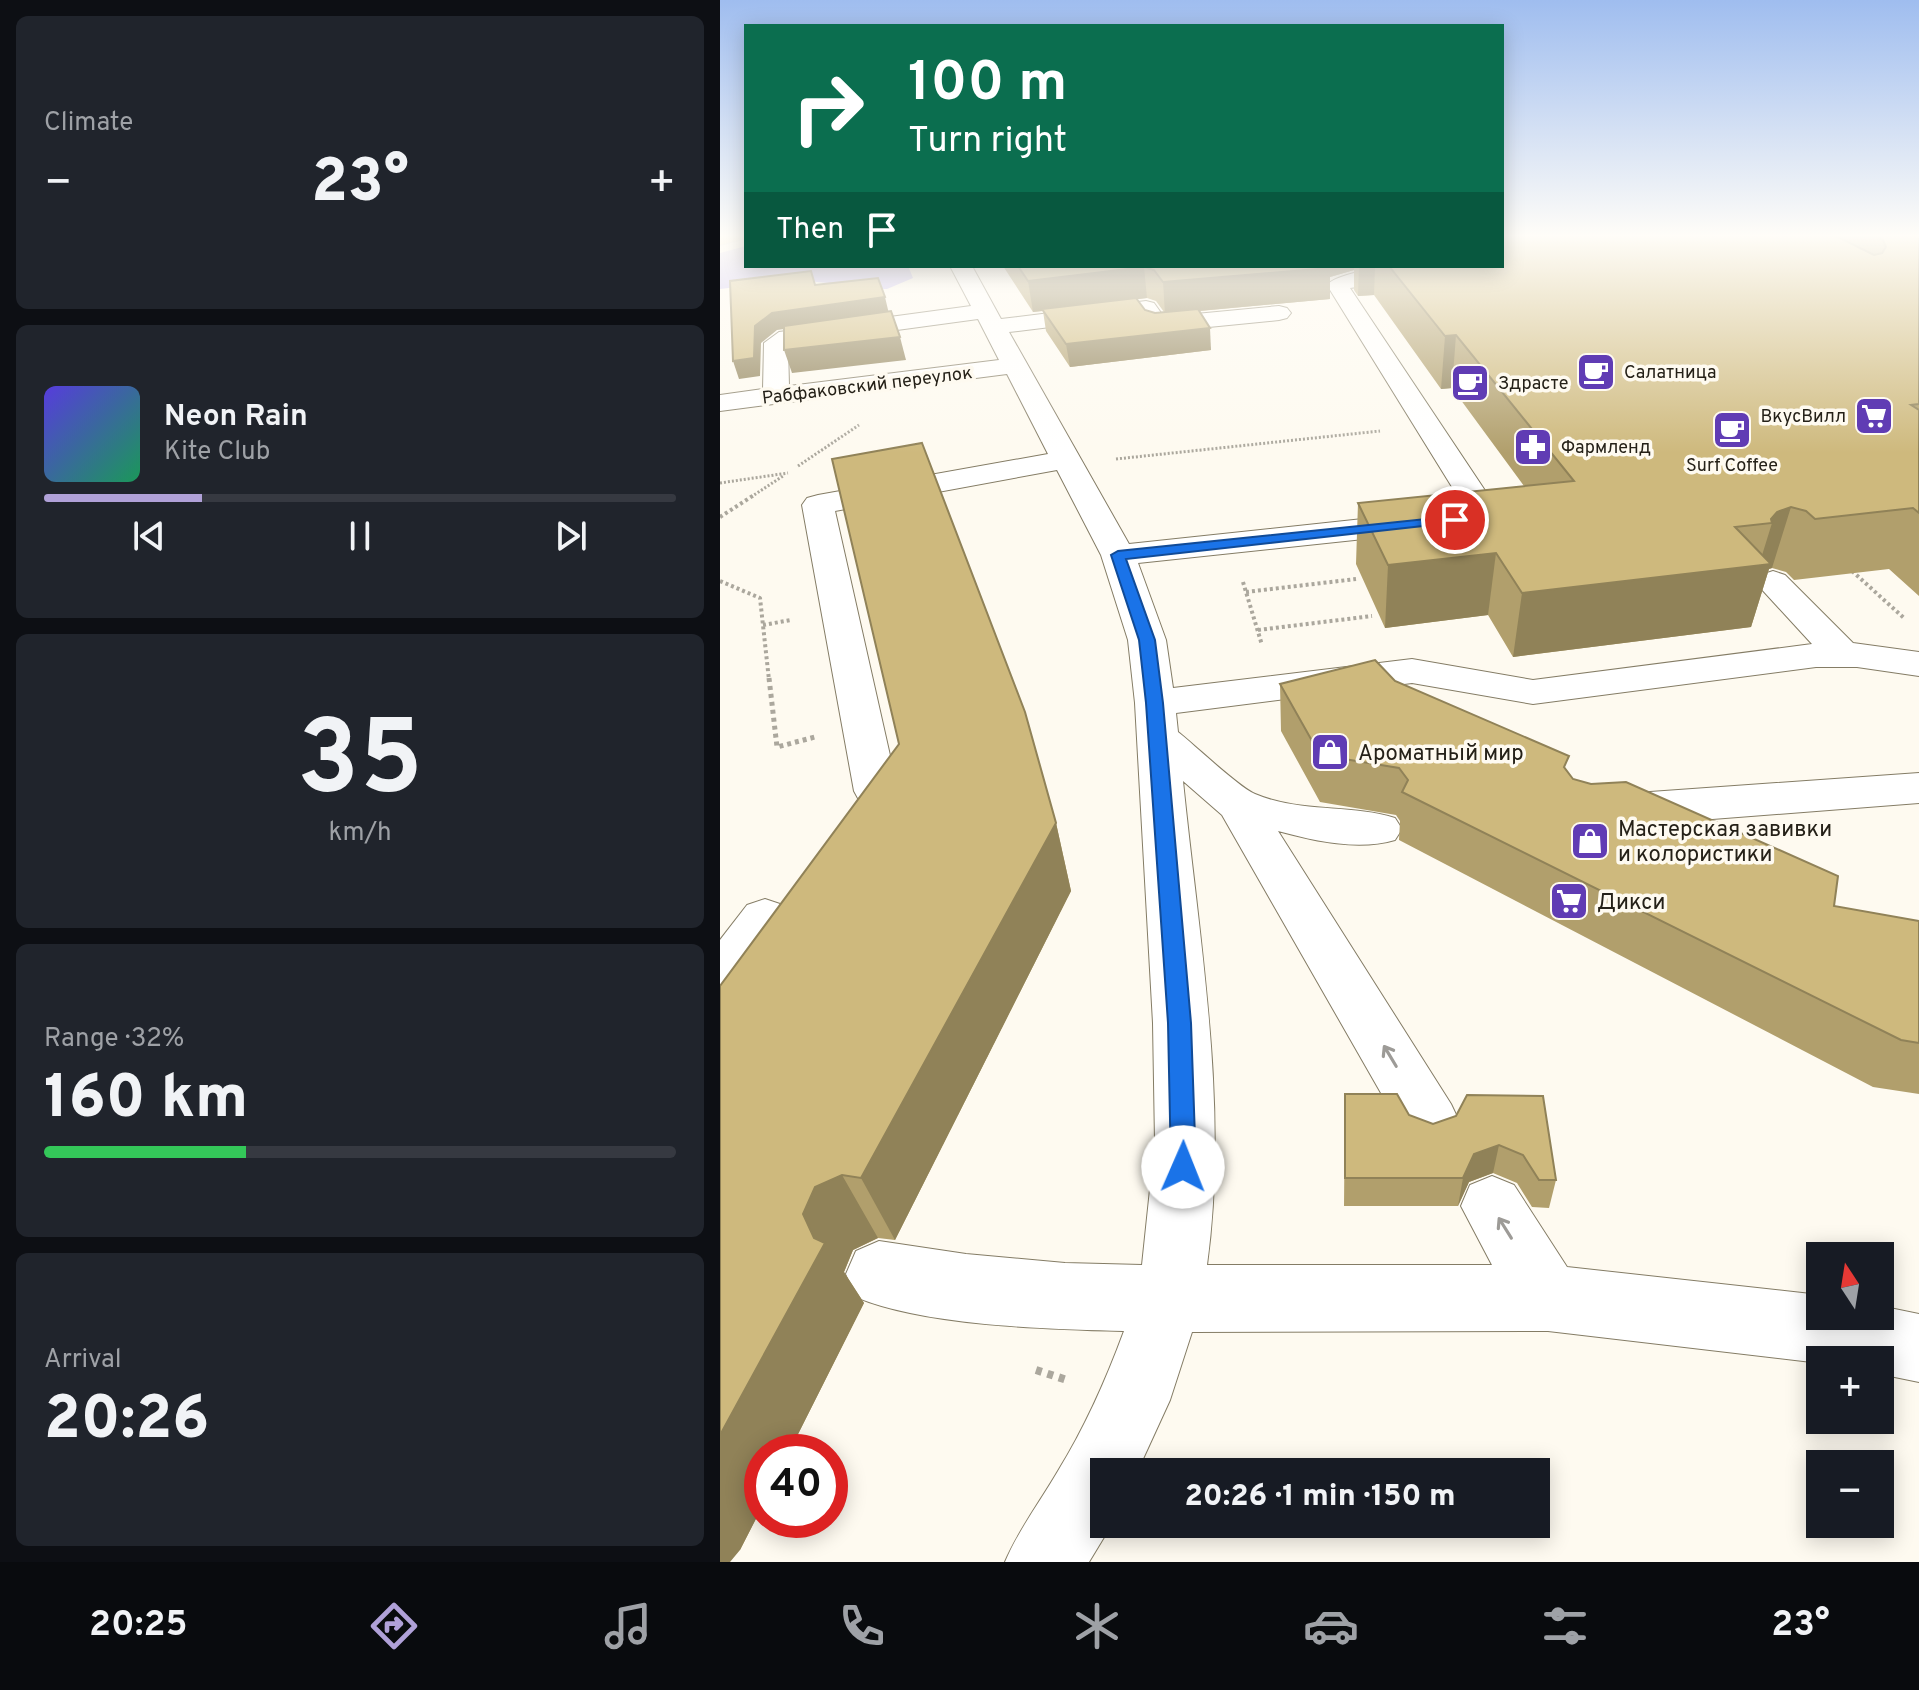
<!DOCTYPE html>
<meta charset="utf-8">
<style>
:root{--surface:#171b24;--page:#20242c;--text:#f1f3f6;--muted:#9ea1a6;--line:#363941;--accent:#b0a1d8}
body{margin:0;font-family:Overpass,sans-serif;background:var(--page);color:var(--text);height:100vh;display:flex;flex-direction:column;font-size:30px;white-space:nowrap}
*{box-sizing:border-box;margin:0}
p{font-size:26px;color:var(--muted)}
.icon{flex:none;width:44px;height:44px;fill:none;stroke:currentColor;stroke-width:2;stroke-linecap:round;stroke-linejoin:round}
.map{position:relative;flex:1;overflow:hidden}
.drawer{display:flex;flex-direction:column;gap:16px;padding:16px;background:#0d0f14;width:720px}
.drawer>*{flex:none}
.hud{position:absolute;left:24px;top:24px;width:760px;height:244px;border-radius:0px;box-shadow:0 4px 20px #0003;background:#0b6e4f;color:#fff;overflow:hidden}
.needle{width:52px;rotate:348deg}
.buttons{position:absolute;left:1086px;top:1242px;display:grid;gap:16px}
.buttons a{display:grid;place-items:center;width:88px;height:88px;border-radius:0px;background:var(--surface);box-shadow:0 4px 20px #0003;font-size:40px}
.speed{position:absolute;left:24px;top:1434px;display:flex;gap:16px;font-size:40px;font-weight:700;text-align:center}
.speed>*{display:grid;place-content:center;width:104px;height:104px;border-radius:50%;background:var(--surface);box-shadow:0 4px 20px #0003;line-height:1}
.speed .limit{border:12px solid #d22;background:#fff;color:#111}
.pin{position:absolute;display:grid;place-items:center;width:68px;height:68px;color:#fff;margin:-34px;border:4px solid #fff;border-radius:50%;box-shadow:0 2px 8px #0007}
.me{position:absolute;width:88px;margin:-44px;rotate:1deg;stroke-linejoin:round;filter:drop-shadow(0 0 6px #0008)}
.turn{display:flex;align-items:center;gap:28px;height:168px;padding:0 32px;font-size:36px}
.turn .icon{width:104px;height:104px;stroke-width:2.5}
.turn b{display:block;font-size:56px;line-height:68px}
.then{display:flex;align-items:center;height:76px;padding:0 32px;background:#0003;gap:16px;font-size:30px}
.big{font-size:60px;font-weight:800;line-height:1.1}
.drawer .widget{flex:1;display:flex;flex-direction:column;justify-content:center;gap:12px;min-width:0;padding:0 28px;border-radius:12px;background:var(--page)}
.drawer .dial{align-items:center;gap:0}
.dial b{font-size:104px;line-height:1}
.song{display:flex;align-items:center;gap:24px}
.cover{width:96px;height:96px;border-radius:12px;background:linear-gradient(135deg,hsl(250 70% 55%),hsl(150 70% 35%))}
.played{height:8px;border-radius:4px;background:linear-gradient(90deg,var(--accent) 25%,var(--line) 25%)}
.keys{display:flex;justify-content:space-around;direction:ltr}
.heat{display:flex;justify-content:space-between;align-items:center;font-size:44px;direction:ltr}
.charge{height:12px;border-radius:6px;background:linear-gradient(90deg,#34c759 32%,var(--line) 0)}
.trip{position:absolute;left:370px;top:1458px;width:460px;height:80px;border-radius:0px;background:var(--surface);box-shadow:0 4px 20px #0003;font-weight:800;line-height:80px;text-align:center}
.dock{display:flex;height:128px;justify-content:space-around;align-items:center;background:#090b0e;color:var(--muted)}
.dock .icon{width:56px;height:56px}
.dock .on{color:var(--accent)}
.dock b{font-size:36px;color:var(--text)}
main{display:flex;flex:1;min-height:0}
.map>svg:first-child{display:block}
.forest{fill:#c2b9f3}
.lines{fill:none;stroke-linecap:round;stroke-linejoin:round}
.minor-casing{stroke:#847c65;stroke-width:2}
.major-casing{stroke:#d8d7d5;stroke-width:2}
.path-far3{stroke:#aba79d;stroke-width:3;stroke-dasharray:2 2;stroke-linecap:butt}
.path-far2{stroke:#aba79d;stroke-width:4;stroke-dasharray:3 3;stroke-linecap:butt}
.path-far1{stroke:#aba79d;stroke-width:5;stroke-dasharray:4 4;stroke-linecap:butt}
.path{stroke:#aba79d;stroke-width:8;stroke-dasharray:6 6;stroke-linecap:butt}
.minor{fill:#fff;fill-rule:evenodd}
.major{fill:#f7e2a2;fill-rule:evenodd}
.wall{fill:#b19f6c;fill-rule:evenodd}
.shaded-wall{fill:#908258}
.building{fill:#ceb97d;stroke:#908258;stroke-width:2}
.oneway{stroke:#9d9b97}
.route{fill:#1a73e8;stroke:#114b97;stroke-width:2}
.labels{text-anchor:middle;stroke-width:7;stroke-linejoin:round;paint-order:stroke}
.far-poi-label{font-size:18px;fill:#252118;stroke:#fefaf0;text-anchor:start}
.far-street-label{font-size:18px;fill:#252118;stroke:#fefaf0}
.poi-label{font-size:22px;fill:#252118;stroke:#fefaf0;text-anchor:start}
</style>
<main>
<section class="drawer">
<div class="widget"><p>Climate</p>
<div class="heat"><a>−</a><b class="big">23°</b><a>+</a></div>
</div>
<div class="widget">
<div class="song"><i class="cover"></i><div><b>Neon Rain</b><p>Kite Club</p></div></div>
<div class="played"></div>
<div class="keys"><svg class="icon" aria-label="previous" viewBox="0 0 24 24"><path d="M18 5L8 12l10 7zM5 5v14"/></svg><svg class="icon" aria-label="pause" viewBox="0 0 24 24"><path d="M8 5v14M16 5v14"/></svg><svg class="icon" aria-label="next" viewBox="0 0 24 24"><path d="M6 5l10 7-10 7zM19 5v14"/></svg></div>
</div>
<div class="widget dial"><b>35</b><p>km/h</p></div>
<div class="widget"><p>Range · 32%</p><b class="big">160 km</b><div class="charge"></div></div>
<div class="widget"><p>Arrival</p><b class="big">20:26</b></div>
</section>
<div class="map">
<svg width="1199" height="1562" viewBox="0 0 1199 1562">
<rect width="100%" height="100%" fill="#fefaf0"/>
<path class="forest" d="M26,246V266H188L193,278L167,289H123L108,283L77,280L0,289V253Z"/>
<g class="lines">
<g class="minor-casing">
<g id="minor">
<path d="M230,266H252L281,319L426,301L434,303L444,317L559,306L567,308L571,313L567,318L559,320L438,332L430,330L420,316L289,332L409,544L745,508L607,285C618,271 694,260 706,273L695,279L630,288L782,516L777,523L766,526L418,563L446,640L453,688L692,659L813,680L1092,644L1035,582L1041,575L1053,571L1065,575L1133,643L1199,652V676L1137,667H1096L813,704L692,683L456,713L458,732C476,746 517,786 535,794C580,813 630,804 675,818L682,829L675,840C638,851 595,841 558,831L731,1104L740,1123L731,1142L710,1150L689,1142L502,815L463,781C479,940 509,1106 487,1265H772L741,1206L750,1185L772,1176L794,1185L847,1267L1100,1295V1316H1160V1306L1199,1314V1382L1160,1374V1360H1100V1363L828,1331L472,1332L450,1400L417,1472H384V1524H392L369,1562H285C299,1529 320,1502 338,1471C365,1427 386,1380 404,1331C327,1329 205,1326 136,1297L126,1274L136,1251L159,1241L246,1254L345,1263L422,1265L435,1142L433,1023L415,703L408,640L381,555L337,470L115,511L178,791L172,802L156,806L140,802L134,791L82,505L87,498L98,495L328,454L287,374L0,411V395L43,389L44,343L59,332L251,306ZM258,319L279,360L69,386L68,346L74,344Z"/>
<path d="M1199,773V803L902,826L886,821L879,810L886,799L902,794Z"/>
<path d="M45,899L63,905L70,918L19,994L0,1000V940L27,905Z"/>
</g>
</g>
<g class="major-casing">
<path id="major" d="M0,234H26V238L0,245Z"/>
</g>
<g class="path-far3">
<path d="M396,459L660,431"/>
<path d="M78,466L139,425"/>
<path d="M0,483L68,473"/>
<path d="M31,497L63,476"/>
</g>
<g class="path-far2">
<path d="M0,517L34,495"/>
<path d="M1132,571L1184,618"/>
<path d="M0,581L40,598L49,680"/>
<path d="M523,582L542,645"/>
<path d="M526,592L636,579"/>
<path d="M43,625L71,620"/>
<path d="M538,630L652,616"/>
</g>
<path class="path-far1" d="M49,678L57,747L95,737"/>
<path class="path" d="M316,1370L350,1381"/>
<use href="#minor" class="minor"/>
<use href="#major" class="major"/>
</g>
<g class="wall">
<path d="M782,234H1199V596L1169,569L1074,580L1066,572L1052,568L1049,569L1031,627L793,657L768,615L665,628L636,564L638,503L804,486L732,388L721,389L654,295L638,296L634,290V270L610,277V299L480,311L491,350L350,367L326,331L323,311L313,312L283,266H782ZM427,298L436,301L444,312L435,313L425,310L417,299Z"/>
<path d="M675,681L846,770L853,779L1114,906L1199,921V1094L1153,1087L679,840L680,821L676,815L600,802L561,731L560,684Z"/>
<path d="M336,823L351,891L175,1240L158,1238L133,1250L124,1272L144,1303L69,1452H42V1507L20,1550L0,986Z"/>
<path d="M625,1094L689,1115L713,1124L736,1116L747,1095L836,1180L829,1208L812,1207L797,1183L773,1173L749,1182L738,1206H624Z"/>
</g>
<g class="shaded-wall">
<path d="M605,266H634V270L610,277V299L445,314L443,282Z"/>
<path d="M639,266H655L654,295L638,296Z"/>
<path d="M424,267L427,298L313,312L308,281Z"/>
<path d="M165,297L169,314L57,330L41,343L40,376L19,379L13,361L35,326L52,313Z"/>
<path d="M490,328L491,350L350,367L346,344Z"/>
<path d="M736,335L732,388L721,389L725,336Z"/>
<path d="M180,337L186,360L72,373L64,350Z"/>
<path d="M1071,507L1052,568L1049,569L1031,627L793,657L802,593L1039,565L1052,523L1051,519L1057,512Z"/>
<path d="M776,553L768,615L665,628L668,565Z"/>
<path d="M336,823L351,891L175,1240L141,1178Z"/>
<path d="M779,1145L773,1173L749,1182L738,1206L743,1178L754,1154Z"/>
<path d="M122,1175L158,1238L133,1250L124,1272L144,1303L69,1452H42V1507L20,1550L10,1562H0V1435L94,1238L83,1214L95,1187Z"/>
</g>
<g class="building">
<path d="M782,234H1112L1154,255L1162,253L1166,247L1163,240L1153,234H1199V404L1191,405L1199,410V513L1193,508L1095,519L1086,511L1071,507L1057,512L1051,519L1052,523L1015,527L1051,564L802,593L776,553L668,565L638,503L854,481L736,335L725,336L669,266H782Z"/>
<path d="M298,266H609L610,268L443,282L434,270L424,267L308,281Z"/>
<path d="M91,271L95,285L158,278L165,297L52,313L35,326L34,358L13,361L10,281Z"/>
<path d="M416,298L425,310L435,313L478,309L490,328L346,344L322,309Z"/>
<path d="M171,311L180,337L64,350V326Z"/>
<path d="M202,443L305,712L336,823L141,1178L122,1175L95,1187L83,1214L94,1238L105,1243L0,1435V986L179,744L112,459Z"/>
<path d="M655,660L675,681L849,756L844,767L853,779L871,784L906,782L1118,876L1114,906L1199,921V1043L1181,1040L682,792L688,780L679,768L600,755L560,684Z"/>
<path d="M625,1094H677L689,1115L713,1124L736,1116L747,1095L823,1096L836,1180H819L803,1155L779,1145L754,1154L743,1178H625Z"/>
</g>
<defs><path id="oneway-shaft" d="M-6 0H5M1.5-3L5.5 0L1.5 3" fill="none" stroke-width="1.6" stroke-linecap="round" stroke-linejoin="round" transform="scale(2)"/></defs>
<g class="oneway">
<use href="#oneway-shaft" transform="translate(670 1056) rotate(-121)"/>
<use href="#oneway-shaft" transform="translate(785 1228) rotate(-122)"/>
</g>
<linearGradient id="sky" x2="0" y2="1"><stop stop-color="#9fbdef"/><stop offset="0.52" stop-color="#fffdf8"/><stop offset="1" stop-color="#fffdf8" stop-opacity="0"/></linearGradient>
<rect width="1199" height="453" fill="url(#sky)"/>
<path class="route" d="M735,516L741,520L739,522L406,559L435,640L443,703L471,1023L476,1167L472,1175L463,1179L454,1175L451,1167L448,1023L426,703L419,640L391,555L398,551Z"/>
<defs>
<g id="cafe-square" transform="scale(2)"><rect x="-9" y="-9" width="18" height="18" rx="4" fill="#603cb4" stroke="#fefaf0"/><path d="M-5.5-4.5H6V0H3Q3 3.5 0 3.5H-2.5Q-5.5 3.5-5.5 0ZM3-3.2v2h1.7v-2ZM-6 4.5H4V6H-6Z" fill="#fff"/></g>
<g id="supermarket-square" transform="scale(2)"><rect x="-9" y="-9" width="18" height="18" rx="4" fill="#603cb4" stroke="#fefaf0"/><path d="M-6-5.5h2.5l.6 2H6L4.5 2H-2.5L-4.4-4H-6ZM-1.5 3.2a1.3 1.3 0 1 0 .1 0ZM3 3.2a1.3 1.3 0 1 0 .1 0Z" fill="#fff"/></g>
<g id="pharmacy-square" transform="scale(2)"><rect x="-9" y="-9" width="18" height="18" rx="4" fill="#603cb4" stroke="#fefaf0"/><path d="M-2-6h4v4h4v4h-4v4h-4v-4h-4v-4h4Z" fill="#fff"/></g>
<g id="shop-square" transform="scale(2)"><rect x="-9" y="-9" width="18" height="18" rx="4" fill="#603cb4" stroke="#fefaf0"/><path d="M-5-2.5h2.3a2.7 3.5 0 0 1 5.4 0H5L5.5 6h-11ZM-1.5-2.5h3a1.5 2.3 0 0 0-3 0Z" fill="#fff"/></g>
</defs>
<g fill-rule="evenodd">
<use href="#cafe-square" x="876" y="372"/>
<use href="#cafe-square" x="750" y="383"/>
<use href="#supermarket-square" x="1154" y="416"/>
<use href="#cafe-square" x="1012" y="430"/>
<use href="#pharmacy-square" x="813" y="447"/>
<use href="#shop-square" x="610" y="752"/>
<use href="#shop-square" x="870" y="841"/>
<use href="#supermarket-square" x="849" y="901"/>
</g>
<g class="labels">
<g class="far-poi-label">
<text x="904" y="378">Салатница</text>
<text x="778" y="389">Здрасте</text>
<text x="1126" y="422" text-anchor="end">ВкусВилл</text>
<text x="841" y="453">Фармленд</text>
<text x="1012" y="471" text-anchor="middle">Surf Coffee</text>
</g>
<g class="far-street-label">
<text transform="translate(147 385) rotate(-7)" y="6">Рабфаковский переулок</text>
</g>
<g class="poi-label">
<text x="638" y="760">Ароматный мир</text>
<text x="898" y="836">Мастерская завивки<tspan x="898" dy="25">и колористики</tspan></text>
<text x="877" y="909">Дикси</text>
</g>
</g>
</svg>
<div class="buttons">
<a><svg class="needle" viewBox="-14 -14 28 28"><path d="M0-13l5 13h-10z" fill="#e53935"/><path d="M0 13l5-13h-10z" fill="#9ea1a6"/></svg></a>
<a>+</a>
<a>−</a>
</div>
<div class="speed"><div class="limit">40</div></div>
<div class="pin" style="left:735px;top:520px;background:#d93025"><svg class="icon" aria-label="arrive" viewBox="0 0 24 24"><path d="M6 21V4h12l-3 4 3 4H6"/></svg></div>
<svg class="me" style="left:463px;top:1167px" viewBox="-20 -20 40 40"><circle r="19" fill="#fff"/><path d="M0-13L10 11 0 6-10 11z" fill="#1a73e8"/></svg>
<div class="trip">20:26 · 1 min · 150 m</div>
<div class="hud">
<div class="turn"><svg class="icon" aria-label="right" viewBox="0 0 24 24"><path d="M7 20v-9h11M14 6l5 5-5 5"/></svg><div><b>100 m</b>Turn right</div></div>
<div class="then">Then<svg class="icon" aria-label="arrive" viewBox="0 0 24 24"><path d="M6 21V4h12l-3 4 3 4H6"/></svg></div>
</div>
</div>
</main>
<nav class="dock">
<b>20:25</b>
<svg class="icon on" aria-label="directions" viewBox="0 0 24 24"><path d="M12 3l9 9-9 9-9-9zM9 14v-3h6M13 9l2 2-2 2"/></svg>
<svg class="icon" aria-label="music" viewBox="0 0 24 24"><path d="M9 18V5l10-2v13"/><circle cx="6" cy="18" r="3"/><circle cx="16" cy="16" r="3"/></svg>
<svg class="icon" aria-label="phone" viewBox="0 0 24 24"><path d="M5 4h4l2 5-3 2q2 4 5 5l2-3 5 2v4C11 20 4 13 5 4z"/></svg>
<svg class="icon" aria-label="climate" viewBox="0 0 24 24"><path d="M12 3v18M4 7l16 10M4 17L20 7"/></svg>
<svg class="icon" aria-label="car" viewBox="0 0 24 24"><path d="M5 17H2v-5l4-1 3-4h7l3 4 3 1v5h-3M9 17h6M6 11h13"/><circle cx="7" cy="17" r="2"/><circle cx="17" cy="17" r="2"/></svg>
<svg class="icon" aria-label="filters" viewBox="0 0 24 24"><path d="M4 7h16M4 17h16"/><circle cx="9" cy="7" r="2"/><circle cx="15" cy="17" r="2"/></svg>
<b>23°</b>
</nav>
